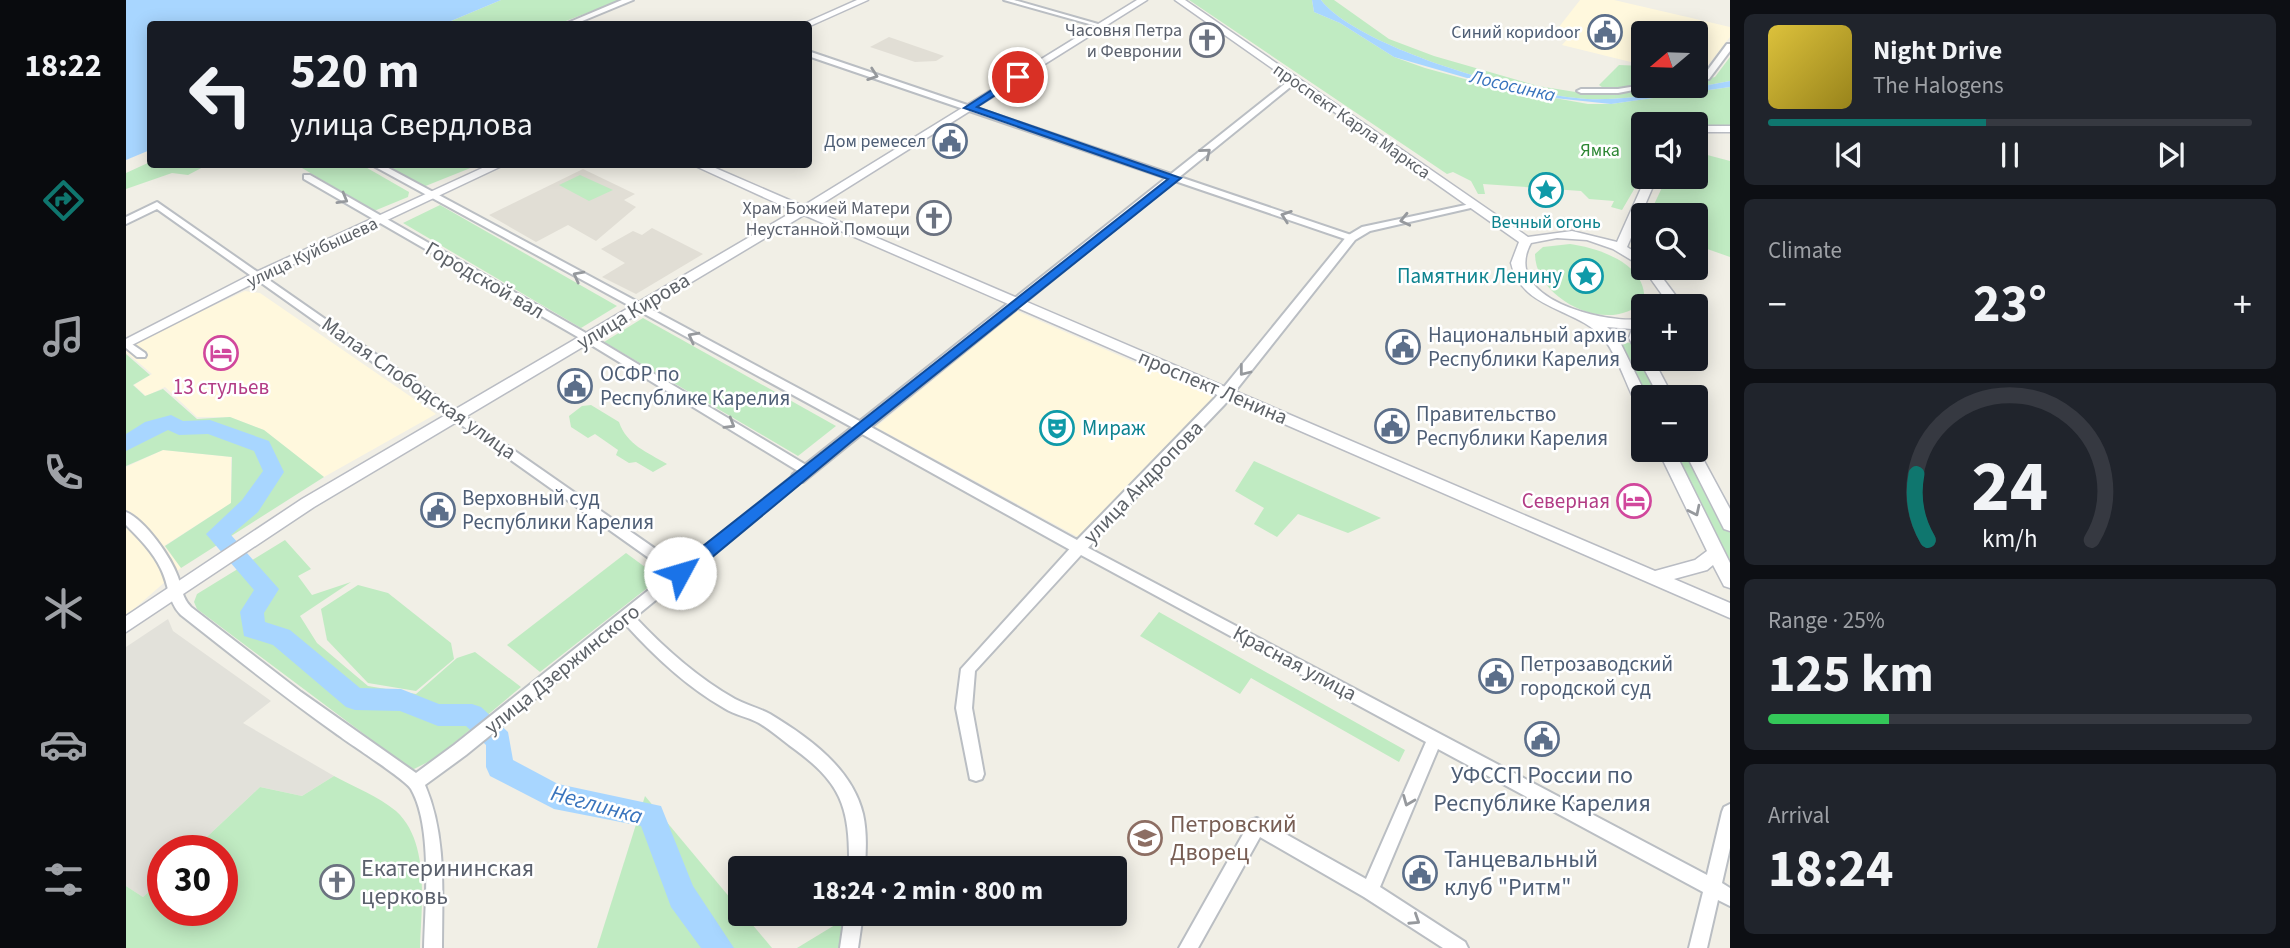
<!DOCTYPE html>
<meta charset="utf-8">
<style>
:root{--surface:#171b24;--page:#20242c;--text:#f1f3f6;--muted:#9ea1a6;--line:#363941;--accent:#0f766e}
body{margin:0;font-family:"Source Sans 3",sans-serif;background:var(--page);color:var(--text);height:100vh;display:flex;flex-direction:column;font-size:26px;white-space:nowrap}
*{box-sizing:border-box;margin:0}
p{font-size:23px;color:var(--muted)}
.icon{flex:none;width:38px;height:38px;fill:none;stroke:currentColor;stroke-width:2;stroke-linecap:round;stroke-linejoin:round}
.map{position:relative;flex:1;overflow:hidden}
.side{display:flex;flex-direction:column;gap:14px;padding:14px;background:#0d0f14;width:560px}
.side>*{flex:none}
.banner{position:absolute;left:21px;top:21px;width:665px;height:147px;border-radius:7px;box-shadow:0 4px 18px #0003;background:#171b24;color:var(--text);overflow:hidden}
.needle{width:46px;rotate:251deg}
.fabs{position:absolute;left:1505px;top:21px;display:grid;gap:14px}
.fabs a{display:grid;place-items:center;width:77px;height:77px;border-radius:7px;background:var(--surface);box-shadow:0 4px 18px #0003;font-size:35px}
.speed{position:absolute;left:21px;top:835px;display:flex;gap:14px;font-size:35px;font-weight:700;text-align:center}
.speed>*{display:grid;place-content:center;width:91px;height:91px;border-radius:50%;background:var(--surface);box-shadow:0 4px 18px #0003;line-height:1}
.speed .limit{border:10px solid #d22;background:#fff;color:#111}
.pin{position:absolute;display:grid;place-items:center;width:60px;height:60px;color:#fff;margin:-30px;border:4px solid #fff;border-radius:50%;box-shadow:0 2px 7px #0007}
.me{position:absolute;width:77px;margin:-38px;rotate:51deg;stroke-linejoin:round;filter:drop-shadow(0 0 5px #0008)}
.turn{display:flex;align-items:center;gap:24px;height:147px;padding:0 28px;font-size:32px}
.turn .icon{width:91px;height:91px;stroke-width:2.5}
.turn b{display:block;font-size:49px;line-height:60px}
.big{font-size:52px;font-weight:700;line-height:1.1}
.side .tile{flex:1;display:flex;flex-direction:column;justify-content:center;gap:10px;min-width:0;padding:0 24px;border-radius:10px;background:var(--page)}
.side .dial{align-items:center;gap:0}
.dial svg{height:182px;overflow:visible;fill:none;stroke:var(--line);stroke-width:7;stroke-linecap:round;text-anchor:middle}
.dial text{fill:var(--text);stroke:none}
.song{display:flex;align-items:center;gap:21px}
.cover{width:84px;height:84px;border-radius:10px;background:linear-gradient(135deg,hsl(50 70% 55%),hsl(50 70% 35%))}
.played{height:7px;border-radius:4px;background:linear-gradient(90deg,var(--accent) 45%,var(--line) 45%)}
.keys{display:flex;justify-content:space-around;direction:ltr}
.heat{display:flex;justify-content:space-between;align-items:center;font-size:38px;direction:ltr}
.charge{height:10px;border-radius:5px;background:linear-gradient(90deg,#34c759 25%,var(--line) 0)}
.trip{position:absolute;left:602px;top:856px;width:399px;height:70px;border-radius:7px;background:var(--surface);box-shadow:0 4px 18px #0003;font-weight:700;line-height:70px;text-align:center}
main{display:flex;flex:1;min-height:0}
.dock{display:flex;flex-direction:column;width:126px;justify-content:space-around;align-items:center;background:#090b0e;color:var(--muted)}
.dock .icon{width:49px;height:49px}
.dock .on{color:var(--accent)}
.dock b{font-size:32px;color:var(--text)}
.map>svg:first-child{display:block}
.commercial{fill:#fff8dd}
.industrial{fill:#e2e1da}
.education{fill:#e1ded5}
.green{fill:#c0ebc2}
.water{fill:#a8d6ff}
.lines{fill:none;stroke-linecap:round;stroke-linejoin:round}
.river{fill:#a8d6ff;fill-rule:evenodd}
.minor-casing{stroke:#babec3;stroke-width:4}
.tertiary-casing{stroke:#babec3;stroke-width:4}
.secondary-casing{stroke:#b9bcc3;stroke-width:3}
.minor{fill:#fff;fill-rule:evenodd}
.tertiary{fill:#fff;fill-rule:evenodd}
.secondary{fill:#fff;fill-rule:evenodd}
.oneway{stroke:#96999d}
.route{fill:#1a73e8;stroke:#114b97;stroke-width:2}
.labels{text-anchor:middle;stroke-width:5;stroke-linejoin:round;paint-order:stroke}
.far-worship-label{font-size:18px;fill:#5b616d;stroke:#fff;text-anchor:end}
.far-service-label{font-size:18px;fill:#4e5e75;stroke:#fff;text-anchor:end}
.far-street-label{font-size:18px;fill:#5d6268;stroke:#fff}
.far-park-label{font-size:18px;fill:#2d8734;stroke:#fff}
.far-culture-label{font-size:18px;fill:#0d838f;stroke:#fff}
.far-water-label{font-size:19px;font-style:italic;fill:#3974bd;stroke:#fff}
.culture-label{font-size:21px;fill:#0d838f;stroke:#fff;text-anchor:end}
.street-label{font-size:21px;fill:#5d6268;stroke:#fff}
.service-label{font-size:21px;fill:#4e5e75;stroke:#fff;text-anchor:start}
.hotel-label{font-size:21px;fill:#b23c85;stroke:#fff}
.water-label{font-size:23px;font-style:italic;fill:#3974bd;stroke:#fff}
.near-service-label{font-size:24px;fill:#4e5e75;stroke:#fff}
.near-education-label{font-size:24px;fill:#785e54;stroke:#fff;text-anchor:start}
.near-worship-label{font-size:24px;fill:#5b616d;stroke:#fff;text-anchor:start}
</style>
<main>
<nav class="dock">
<b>18:22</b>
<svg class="icon on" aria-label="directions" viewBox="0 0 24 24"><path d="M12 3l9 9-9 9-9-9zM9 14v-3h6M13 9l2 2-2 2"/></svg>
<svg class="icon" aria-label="music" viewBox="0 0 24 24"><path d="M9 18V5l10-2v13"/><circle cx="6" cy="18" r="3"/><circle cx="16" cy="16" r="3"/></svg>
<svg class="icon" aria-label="phone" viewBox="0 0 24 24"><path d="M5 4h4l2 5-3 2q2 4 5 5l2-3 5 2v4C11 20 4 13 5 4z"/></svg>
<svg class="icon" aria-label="climate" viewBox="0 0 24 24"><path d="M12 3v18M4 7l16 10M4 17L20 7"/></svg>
<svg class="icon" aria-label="car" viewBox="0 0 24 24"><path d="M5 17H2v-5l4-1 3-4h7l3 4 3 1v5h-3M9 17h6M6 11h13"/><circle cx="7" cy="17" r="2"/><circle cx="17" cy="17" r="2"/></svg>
<svg class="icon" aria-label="filters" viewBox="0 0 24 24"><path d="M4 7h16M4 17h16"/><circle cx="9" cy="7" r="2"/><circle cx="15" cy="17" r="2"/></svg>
</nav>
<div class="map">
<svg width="1604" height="948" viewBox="0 0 1604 948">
<rect width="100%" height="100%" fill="#f1efe6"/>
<g class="commercial">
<path d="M1454,0H1488L1604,27V37L1576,73L1570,74V33H1517V65L1436,45L1444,36L1429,32Z"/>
<path d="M119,291L134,293L310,414L198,477L138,430L104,417H71L39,387L20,396L8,385L26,374L0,352V346Z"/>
<path d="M891,311L1088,397L952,537L750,427Z"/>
<path d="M37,450L105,457V503L38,546L55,568L0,616V467Z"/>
</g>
<path class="industrial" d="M42,619L47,631L145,701L117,723L208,776L176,796L134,787L67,850H37V879L17,897L0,886V647Z"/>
<g class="education">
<path d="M763,37L818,56L810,61L789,62L744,47Z"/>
<path d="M457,169L509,194L498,200L510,207L470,241L442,225L410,242L363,215Z"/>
<path d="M526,228L577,254L510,294L476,277L499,263L475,249L507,231L516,235Z"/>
</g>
<g class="green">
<path d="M375,0H495L432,24H318Z"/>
<path d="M1063,0H1186L1188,12L1214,23L1268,57L1299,68L1368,87L1462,104H1485L1604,87V127L1517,124V174L1496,210L1485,207L1488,201L1463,199L1455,191L1357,184L1359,194H1352L1345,181L1327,172L1321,174Z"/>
<path d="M1195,0H1208L1263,39L1308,56L1412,86L1462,94L1483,92L1473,85L1493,65L1517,66V86H1570V81L1589,77L1604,57V81C1558,89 1508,101 1461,99C1400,96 1232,48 1195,0Z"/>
<path d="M1570,152L1604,161V257L1570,245V215H1523L1541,177H1570Z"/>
<path d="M24,162V164L81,165L62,175L46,173L0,189V173Z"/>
<path d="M171,165H236L283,192L282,197L248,211Z"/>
<path d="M256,165H352L297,187Z"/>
<path d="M454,175L487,190L463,201L433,185Z"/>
<path d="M314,205L491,306L455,328L277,223Z"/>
<path d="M1444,244C1473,248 1521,264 1518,300C1485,337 1409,300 1409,254L1417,247Z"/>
<path d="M517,318L710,426L672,456L478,342Z"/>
<path d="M1495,342L1505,343L1533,397H1522Z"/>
<path d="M0,354L24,375L7,385L19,396L37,389L71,419L104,417L138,430L198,477L55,568L39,546L105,503L106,457L37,450L0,466Z"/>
<path d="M465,405L493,422C501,445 521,452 541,464L527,472L510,462L503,463L490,455L492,450L469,434L462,438L445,427L443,416L456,406Z"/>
<path d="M1548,450H1561L1604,533V562Z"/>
<path d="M1128,461L1255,518L1222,533L1172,514L1151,537L1128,524L1138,508L1109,491Z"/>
<path d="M159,540L185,569L172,576L186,595L225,582L174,616L191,643L242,686L290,694L331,658L349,652L395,687L310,758L286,770L71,609L68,602L71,594Z"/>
<path d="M500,553L534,578L414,672L381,645Z"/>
<path d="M232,585L262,593L325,643L328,659L290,691L242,683L201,640L195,609Z"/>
<path d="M1033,612L1279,750L1273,762L1125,678L1114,694L1014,636Z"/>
<path d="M208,776C228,787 252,796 270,811C305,843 295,906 294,948H0V886L17,897L37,879V910H96V850H67L134,787L176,796Z"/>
<path d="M519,796L646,948H471Z"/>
<path d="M727,914H742L717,948H671Z"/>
</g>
<g class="water">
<path d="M0,0H375L318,24H24V150L0,160Z"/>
<path d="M1186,0H1195C1232,48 1400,96 1461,99C1507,101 1558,89 1604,81V87L1485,104L1400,95L1268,57L1214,23L1188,12Z"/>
</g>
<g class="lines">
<path class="river" d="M45,415L57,421L84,420L143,441L158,472L132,512L105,535L153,589L138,613L139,622L164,630L234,688L275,689L313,704H346L355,707L382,732L387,760L432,784L535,806L567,886L608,948H575L545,907L515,826L428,809L364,776L360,767V745L340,726H312L274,711L229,710L220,707L147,645L118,636L114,612L128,590L80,534L116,500L137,471L128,451L82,434L53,435L42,430L0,451V434L19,422Z"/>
<g class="minor-casing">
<g id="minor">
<path d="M878,0H888L979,26L974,27Z"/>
<path d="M1601,44H1604V51L1583,79L1570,80V76L1578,75Z"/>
<path d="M682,51L1228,236L1230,238L1228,240H1222L682,56Z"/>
<path d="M1517,85L1528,86L1492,93H1455L1451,91L1455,89H1492Z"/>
<path d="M244,164H255L739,424L741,427L739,430H731Z"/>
<path d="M178,175H184L465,336L685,468L687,471L681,475L677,474L457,340L178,179Z"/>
<path d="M31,202L554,566L668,475H676L678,478L676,481L509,617C538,648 572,678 609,699C620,705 633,708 644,714C682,737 726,768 737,814C741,832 740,850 739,868H723C724,805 715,782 663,745C654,738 643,729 633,723C622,717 609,715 598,708C561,687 528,656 500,625L340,755L299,785C321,837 316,892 316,948H298C299,905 307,827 285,789C279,779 225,745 212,735C158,697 107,656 55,615C42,602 43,585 35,569C27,552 13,538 0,525V512C19,520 45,557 52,577C56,588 56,598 65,607L175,692L290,773L328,745L544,573L31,209L0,224V217Z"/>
<path d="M0,340L19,353L20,355L19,357H11L0,348Z"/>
<path d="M953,543L1581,875L1596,812L1598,807L1604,804V848L1596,883L1604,888V906L1592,900L1581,948H1563L1577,892L1312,749L1254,887L1339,942L1342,948H1317L1238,897L1134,837L1072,948H1053L1125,820L1131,818L1240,879L1300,742L955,555L849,671L846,708L858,774L856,779L850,781L844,779L830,708L835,669L948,544Z"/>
<path d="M719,914H737L732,948H714Z"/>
</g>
</g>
<g class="tertiary-casing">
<g id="tertiary">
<path d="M496,0H507L449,24H439Z"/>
<path d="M1166,78L1173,80L745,427L951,540L1089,398L1221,236L1236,227L1349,203V207L1244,231L1229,240L1099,404L958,552H948L736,434L677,482H667L665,478L667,474Z"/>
</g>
</g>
<g class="secondary-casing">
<g id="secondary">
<path d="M731,0H742L684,26L677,24Z"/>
<path d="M1011,0H1021L686,210L1529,571L1569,560L1581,551L1532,450H1548L1604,563V588L1598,586L1587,565L1581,570L1548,579L1604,603V618L678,215L188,507L0,632V616L176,499L668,211L565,164H580L677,206Z"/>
<path d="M1049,0H1059L1402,237L1446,231L1491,242L1520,177H1531L1501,247L1517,257V267L1487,249L1461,240L1431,238L1405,243C1374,299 1479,324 1517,319V359H1527L1547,397H1533L1513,359L1515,356L1512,355L1503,338L1506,329L1481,327L1492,338L1521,397H1517V409L1512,407C1500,386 1493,358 1478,339C1451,307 1396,311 1385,263L1393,242Z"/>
<rect x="1570" y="126" width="34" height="6"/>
<path d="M365,164H380L136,279L0,348V339L128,273Z"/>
<path d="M1517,268H1529L1550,296L1549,306H1537V296Z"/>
<path d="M1570,446L1604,509V531L1598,529L1558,450H1570Z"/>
</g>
</g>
<use href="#minor" class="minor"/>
<use href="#tertiary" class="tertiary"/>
<use href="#secondary" class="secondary"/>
</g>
<defs><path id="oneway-chevron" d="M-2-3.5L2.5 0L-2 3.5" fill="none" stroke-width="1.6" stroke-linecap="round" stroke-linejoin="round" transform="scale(1.75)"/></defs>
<g class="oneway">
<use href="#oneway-chevron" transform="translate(747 75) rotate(19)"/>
<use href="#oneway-chevron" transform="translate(1080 153) rotate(-40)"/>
<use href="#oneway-chevron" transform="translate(217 199) rotate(30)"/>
<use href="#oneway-chevron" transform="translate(1160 216) rotate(-161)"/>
<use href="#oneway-chevron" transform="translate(1279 220) rotate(167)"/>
<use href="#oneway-chevron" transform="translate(452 276) rotate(-152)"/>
<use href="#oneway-chevron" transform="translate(567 337) rotate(-152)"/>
<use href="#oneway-chevron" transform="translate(1118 371) rotate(128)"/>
<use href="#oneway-chevron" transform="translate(604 424) rotate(31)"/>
<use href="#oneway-chevron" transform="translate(1569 511) rotate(64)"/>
<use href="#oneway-chevron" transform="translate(1282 801) rotate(112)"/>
<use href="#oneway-chevron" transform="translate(1289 920) rotate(33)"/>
</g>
<path class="route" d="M889,75L897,77L851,107L1055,178L725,442L561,578H548L546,573L548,569L1042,179L838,108Z"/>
<defs>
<g id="civic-ring" transform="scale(1.75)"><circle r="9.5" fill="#fff" stroke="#5c6f8a" stroke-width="1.5"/><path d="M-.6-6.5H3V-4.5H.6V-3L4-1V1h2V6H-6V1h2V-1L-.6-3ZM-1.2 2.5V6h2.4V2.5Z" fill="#5c6f8a"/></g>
<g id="church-ring" transform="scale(1.75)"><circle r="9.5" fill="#fff" stroke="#6b7280" stroke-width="1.5"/><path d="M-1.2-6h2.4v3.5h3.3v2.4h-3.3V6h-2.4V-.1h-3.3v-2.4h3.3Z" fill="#6b7280"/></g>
<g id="sight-ring" transform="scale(1.75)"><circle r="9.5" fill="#fff" stroke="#0f9aa8" stroke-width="1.5"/><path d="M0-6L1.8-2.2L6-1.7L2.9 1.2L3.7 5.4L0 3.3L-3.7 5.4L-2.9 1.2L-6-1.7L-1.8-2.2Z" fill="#0f9aa8"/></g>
<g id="hotel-ring" transform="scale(1.75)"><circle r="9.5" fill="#fff" stroke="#d1479c" stroke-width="1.5"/><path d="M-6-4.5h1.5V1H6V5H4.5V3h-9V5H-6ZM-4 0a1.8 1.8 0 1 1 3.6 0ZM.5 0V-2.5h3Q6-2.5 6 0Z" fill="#d1479c"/></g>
<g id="theatre-ring" transform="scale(1.75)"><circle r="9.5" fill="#fff" stroke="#0f9aa8" stroke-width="1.5"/><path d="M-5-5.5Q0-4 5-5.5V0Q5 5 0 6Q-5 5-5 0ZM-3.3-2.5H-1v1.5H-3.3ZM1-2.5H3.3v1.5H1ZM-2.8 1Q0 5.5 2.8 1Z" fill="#0f9aa8"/></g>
<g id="school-ring" transform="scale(1.75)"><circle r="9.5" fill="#fff" stroke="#8d6e63" stroke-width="1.5"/><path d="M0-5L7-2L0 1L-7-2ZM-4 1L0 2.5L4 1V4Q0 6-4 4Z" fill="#8d6e63"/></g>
</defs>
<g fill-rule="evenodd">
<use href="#civic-ring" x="1479" y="32"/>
<use href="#church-ring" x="1081" y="40"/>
<use href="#civic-ring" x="824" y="141"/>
<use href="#sight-ring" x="1420" y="190"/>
<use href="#church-ring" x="808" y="218"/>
<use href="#sight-ring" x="1460" y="276"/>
<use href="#civic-ring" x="1277" y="347"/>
<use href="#hotel-ring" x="95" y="353"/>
<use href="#civic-ring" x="449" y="386"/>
<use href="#civic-ring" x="1266" y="426"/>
<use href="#theatre-ring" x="931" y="428"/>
<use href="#hotel-ring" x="1508" y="501"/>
<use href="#civic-ring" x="312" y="510"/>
<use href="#civic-ring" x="1370" y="676"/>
<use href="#civic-ring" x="1416" y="739"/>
<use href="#school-ring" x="1019" y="838"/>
<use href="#civic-ring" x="1294" y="873"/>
<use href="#church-ring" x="211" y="882"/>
</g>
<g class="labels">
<g class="far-worship-label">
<text x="1056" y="36">Часовня Петра<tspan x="1056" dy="21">и Февронии</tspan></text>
<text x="784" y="214">Храм Божией Матери<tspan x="784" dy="21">Неустанной Помощи</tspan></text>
</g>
<g class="far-service-label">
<text x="1454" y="38">Синий кориdoor</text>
<text x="800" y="147">Дом ремесел</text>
</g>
<g class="far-street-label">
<text transform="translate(1226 121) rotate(35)" y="6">проспект Карла Маркса</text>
<text transform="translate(186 252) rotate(-25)" y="6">улица Куйбышева</text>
</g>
<g class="far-park-label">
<text x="1474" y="156">Ямка</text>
</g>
<g class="far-culture-label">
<text x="1420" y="228">Вечный огонь</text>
</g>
<g class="far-water-label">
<text transform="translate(1387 85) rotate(13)" y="7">Лососинка</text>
</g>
<g class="culture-label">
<text x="1436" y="283">Памятник Ленину</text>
<text x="956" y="435" text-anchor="start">Мираж</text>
</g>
<g class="street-label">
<text transform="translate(359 280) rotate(30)" y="7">Городской вал</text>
<text transform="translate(507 311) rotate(-31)" y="7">улица Кирова</text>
<text transform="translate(1087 387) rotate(23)" y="7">проспект Ленина</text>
<text transform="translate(293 388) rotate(35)" y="7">Малая Слободская улица</text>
<text transform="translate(1017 482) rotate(-46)" y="7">улица Андропова</text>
<text transform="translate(1169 663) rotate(28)" y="7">Красная улица</text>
<text transform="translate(436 669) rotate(-39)" y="7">улица Дзержинского</text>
</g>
<g class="service-label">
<text x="1302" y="342">Национальный архив<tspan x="1302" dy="24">Республики Карелия</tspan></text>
<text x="474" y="381">ОСФР по<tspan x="474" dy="24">Республике Карелия</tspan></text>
<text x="1290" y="421">Правительство<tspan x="1290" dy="24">Республики Карелия</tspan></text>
<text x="336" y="505">Верховный суд<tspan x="336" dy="24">Республики Карелия</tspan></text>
<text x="1394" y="671">Петрозаводский<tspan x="1394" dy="24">городской суд</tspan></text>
</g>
<g class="hotel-label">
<text x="95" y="394">13 стульев</text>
<text x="1484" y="508" text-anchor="end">Северная</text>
</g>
<g class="water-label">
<text transform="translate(471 804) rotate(15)" y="8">Неглинка</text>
</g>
<g class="near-service-label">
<text x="1416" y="783">УФССП России по<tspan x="1416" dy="28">Республике Карелия</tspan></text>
<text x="1318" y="867" text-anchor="start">Танцевальный<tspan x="1318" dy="28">клуб "Ритм"</tspan></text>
</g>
<g class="near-education-label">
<text x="1044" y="832">Петровский<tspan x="1044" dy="28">Дворец</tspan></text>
</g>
<g class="near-worship-label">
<text x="235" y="876">Екатерининская<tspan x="235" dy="28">церковь</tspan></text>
</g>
</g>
</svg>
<div class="fabs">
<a><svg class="needle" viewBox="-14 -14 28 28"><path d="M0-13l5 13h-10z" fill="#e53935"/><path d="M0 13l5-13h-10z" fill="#9ea1a6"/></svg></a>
<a><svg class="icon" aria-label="sound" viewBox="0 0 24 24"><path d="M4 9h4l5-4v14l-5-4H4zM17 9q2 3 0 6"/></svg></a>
<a><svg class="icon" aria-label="search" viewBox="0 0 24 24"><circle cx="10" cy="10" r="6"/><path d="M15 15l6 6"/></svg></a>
<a>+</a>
<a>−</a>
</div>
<div class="speed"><div class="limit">30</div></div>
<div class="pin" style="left:892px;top:77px;background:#d93025"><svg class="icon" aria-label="arrive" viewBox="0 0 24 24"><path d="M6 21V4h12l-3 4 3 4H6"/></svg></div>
<svg class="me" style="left:554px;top:573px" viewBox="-20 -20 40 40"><circle r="19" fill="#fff"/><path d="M0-13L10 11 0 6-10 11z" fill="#1a73e8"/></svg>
<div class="trip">18:24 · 2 min · 800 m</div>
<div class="banner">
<div class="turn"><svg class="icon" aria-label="left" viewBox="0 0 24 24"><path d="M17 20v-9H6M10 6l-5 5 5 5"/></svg><div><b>520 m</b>улица Свердлова</div></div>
</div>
</div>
<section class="side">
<div class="tile">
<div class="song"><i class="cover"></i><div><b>Night Drive</b><p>The Halogens</p></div></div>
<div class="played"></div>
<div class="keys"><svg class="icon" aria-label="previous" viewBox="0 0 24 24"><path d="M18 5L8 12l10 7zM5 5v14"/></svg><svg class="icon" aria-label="pause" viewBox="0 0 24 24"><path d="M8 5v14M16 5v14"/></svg><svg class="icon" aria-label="next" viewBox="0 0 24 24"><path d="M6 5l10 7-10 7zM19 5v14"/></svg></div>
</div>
<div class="tile"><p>Climate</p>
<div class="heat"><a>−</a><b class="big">23°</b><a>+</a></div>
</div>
<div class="tile dial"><svg viewBox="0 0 100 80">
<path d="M14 69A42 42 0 1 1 86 69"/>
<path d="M14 69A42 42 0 0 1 9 40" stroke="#0f766e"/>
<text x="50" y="56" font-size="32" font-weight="700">24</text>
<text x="50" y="72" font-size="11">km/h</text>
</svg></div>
<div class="tile"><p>Range · 25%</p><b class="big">125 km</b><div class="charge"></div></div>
<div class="tile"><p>Arrival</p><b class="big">18:24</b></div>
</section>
</main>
